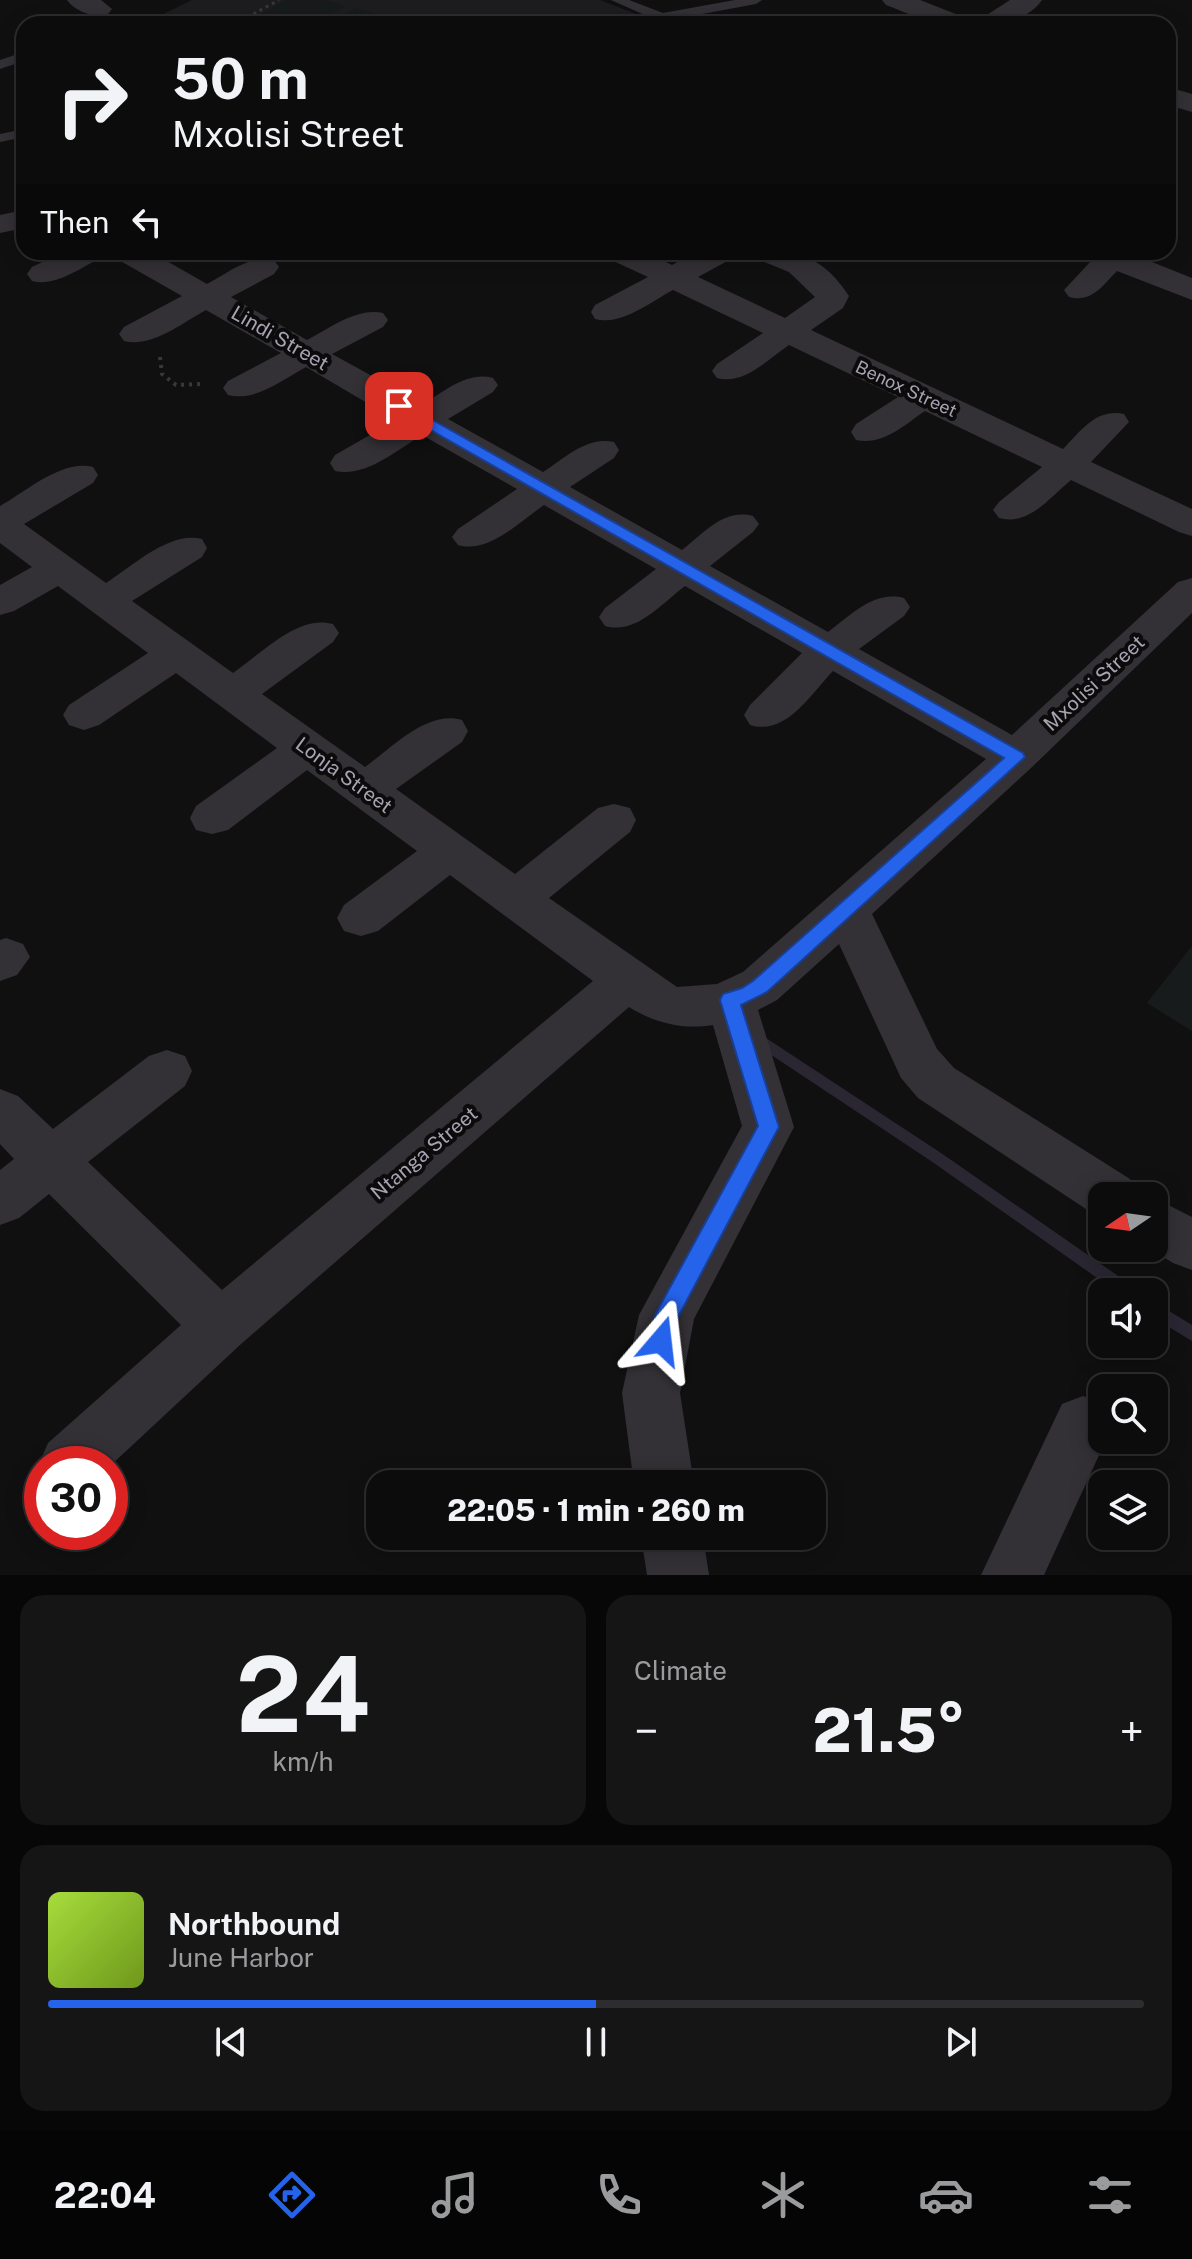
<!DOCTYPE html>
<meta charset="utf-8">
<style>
:root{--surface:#0d0c0d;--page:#161516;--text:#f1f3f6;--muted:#9a9b9d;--line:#2d2c2e;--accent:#2563eb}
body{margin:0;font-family:"Public Sans",sans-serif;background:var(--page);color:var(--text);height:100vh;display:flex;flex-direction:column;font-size:30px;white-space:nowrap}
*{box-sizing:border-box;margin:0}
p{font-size:26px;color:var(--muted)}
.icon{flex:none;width:44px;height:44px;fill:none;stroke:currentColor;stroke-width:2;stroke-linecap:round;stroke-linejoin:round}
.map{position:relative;height:1575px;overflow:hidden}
.drawer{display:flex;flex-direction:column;gap:20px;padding:20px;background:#070707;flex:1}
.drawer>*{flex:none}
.hud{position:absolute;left:16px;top:16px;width:1160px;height:244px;border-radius:24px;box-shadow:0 4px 20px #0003,0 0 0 2px var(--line);background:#0d0c0d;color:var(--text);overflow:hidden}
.needle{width:52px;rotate:257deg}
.buttons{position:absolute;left:1088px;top:1182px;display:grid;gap:16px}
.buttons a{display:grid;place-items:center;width:80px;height:80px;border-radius:16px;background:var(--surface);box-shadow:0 4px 20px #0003,0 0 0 2px var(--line);font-size:40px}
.speed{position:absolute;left:24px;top:1446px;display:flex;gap:16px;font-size:40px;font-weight:700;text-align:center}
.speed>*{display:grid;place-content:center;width:104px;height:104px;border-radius:50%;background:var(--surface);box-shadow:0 4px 20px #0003,0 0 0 2px var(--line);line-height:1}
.speed .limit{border:12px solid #d22;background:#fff;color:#111}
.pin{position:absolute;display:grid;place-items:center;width:68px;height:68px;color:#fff;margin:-34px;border-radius:16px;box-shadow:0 4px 12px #0006}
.me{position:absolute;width:88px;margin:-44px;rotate:17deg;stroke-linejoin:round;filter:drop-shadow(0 0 6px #0008)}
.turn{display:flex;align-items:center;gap:28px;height:168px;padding:0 24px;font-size:36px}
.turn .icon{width:104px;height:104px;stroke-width:2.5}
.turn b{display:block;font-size:56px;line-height:68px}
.then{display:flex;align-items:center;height:76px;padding:0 24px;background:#0003;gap:16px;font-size:30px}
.big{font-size:60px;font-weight:800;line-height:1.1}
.drawer .tile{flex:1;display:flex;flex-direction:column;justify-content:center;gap:12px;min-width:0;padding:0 28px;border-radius:24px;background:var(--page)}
.drawer .dial{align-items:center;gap:0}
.dial b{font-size:104px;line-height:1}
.song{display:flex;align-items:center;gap:24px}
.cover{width:96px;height:96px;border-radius:12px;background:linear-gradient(135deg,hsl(80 70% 55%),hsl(80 70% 35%))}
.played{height:8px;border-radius:4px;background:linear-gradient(90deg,var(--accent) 50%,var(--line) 50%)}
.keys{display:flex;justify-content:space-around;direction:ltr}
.heat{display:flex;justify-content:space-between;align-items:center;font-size:44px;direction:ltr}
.drawer .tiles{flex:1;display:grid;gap:20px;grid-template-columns:1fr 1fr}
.tile:last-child{grid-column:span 2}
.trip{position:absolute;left:366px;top:1470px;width:460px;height:80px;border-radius:24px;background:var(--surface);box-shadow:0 4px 20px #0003,0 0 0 2px var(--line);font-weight:800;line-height:80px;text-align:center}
.menu{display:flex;height:128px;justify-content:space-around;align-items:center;background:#050505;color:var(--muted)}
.menu .icon{width:56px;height:56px}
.menu .active{color:var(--accent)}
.menu b{font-size:36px;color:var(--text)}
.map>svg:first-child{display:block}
.built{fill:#1d1c1e}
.green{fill:#171b1b}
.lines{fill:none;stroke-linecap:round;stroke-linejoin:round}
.stream{fill:#2a2733;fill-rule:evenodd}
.path-far1{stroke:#3a373d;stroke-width:3;stroke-dasharray:3 4;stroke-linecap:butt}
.path{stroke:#3a373d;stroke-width:4;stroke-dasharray:3 5;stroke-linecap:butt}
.service{fill:#343136;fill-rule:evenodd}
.minor{fill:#343136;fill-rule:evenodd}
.route{fill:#2563eb;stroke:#184099;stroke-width:2}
.labels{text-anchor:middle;stroke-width:8;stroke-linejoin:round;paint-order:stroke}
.far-street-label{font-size:18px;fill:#a8a2b1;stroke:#0c0b0c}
.street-label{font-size:20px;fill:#a8a2b1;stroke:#0c0b0c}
</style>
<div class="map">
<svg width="1192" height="1575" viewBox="0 0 1192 1575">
<rect width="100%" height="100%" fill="#111011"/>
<path class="built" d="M192,0H600L641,16L597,24H143Z"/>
<g class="green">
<path d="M287,0H325L345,6L313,24H243Z"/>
<path d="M355,8L402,22L328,24Z"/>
<path d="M1192,946V1031L1147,1003Z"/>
</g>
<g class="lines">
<g class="stream">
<path d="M766,1038L941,1153L1134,1287L1137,1292H1117L931,1161L761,1048L759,1044L761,1040Z"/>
<path d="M1154,1302L1192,1325V1341L1154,1318Z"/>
</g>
<path class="path-far1" d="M235,24L279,0"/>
<path class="path" d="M160,357L162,374L176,385L203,384"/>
<g class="service">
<path d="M611,0H629L663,13L735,0H762L756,4L648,24H620L647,16Z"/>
<path d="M24,52V61L0,69V60Z"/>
<path d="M24,129V137L0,142V134Z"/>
</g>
<g class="minor">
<path d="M67,0H101L112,9L108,14C94,18 76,12 67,0Z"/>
<path d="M882,0H920L976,22L1010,0H1042C1022,29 972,28 941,24C923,22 903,11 886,5Z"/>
<path d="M1168,87L1192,94V112L1168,105Z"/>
<path d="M24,210V228L0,233V215Z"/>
<path d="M63,252H104L99,259C78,269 55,287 32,281L27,274L32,267Z"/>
<path d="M112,252H151L207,284C228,273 251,254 274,260L279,267L274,274L231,297L307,340C330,328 357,307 383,313L388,320L383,327L332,354L423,404C444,392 467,371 493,378L498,385L493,392L448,419L543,472C565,458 587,436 614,442L619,450L614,458L570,487L682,550C704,533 724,508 753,516L759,524L753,532L710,566L828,632C851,615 874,590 904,598L910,607L904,616L859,649L1012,735L1178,582L1192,578V613L1031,768L872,914L937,1049L954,1068L1130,1179L1138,1196H1102V1216L1092,1213L918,1098L901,1078L839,944L777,1000L758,1010L794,1127L694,1319L680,1393L694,1484H634L622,1393L639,1315L742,1126L713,1025C682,1030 655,1023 629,1007L241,1344L110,1466L42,1464V1471L39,1464L48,1443L181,1325L49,1194L19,1218L0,1225V1170L14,1159L0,1144V1089L18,1096L53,1129L149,1056L167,1050L185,1056L192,1071L185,1086L88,1162L222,1290L593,981L450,875L378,931L361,936L344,931L337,918L344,905L417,851L307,770L228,830L212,834L196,830L190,818L196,806L277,748L176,673L99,725L84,730L69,725L63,715L69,705L148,653L58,586L14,611L0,615V585L32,567L0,543V506C27,491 62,459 93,467L98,475L93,483L24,524L106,583C133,566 169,531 202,539L207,548L202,557L132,601L233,673C261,654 298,614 333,624L339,633L333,642L262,694L365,767C392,748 427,710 462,720L468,731L462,742L396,789L515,874L598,808L614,804L630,808L636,820L630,832L549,898L677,987L717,984L743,972L986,759L833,671C810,695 786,736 750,725L744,715L750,705L802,653L685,586C661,604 636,635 605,626L599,617L605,608L656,569L544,505C519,522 489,554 458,545L452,537L458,529L517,489L422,435C397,450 365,478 335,471L330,463L335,455L396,420L306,367C282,380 255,402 228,395L223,388L228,381L281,353L206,310C182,323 152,348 124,341L119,334L124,327L182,296L117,259Z"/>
<path d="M604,252H645L672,265L696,252H736L731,259L698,277L785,318L815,297L789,272L757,259L752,252C799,252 821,254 849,296L843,308L811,330L1063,449C1081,431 1096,408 1124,414L1129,422L1091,462L1192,509V536L1179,532L1071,480C1049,498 1029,526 999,518L993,510L999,502L1042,467L925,411C904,425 883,446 856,440L851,432L856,424L898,397L789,345C767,360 744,385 717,378L712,371L717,364L763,333L673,290C650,302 622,326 595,319L591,312L595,305L648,277L609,259Z"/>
<path d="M1083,252H1134L1132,254L1192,278V300L1117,271C1102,286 1092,303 1069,297L1064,290L1092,260Z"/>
<path d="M6,938L23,944L30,957L17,975L0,981V940Z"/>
<path d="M1154,1198L1192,1217V1270L1173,1263L1149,1248H1154Z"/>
<path d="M1083,1396L1102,1403V1440H1106L1044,1575H981L1062,1404Z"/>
<path d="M641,1536H703L709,1575H647Z"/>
</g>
</g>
<path class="route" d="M399,401L1023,753L1025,757L767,992L741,1005L779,1127L678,1317L670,1349L661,1352L653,1349L650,1341L655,1315L758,1126L720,1000L723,994L742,988L753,981L1004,758L394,409V403Z"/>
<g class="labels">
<g class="far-street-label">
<text transform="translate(906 389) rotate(25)" y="6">Benox Street</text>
</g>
<g class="street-label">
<text transform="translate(280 338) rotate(30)" y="7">Lindi Street</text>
<text transform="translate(1094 683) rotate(-43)" y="7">Mxolisi Street</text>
<text transform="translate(344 775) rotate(36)" y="7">Lonja Street</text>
<text transform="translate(424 1153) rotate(-40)" y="7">Ntanga Street</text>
</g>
</g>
</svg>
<div class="buttons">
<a><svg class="needle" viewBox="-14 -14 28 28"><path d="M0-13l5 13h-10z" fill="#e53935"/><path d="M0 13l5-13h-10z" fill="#9a9b9d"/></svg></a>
<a><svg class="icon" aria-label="sound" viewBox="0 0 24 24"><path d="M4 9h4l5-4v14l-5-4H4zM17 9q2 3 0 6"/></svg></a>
<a><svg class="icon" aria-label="search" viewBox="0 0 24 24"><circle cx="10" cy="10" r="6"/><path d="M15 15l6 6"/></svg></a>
<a><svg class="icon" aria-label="layers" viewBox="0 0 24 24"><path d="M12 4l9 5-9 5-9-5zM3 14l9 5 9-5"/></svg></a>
</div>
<div class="speed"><div class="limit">30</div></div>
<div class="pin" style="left:399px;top:406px;background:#d93025"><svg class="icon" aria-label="arrive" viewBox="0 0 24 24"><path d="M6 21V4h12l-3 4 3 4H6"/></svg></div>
<svg class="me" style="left:661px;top:1341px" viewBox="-20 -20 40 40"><path d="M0-17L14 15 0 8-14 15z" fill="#2563eb" stroke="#fff" stroke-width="4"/></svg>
<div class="trip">22:05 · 1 min · 260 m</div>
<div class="hud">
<div class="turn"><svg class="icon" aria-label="right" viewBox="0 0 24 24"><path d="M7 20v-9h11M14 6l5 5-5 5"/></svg><div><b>50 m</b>Mxolisi Street</div></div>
<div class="then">Then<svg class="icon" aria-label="left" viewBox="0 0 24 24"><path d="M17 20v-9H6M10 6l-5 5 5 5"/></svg></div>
</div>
</div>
<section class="drawer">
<div class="tiles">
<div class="tile dial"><b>24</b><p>km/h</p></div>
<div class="tile"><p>Climate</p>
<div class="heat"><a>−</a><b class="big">21.5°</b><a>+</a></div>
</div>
<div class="tile">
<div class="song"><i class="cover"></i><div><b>Northbound</b><p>June Harbor</p></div></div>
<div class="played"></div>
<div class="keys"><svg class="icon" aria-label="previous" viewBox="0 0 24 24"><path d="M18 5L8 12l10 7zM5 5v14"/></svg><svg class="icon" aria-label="pause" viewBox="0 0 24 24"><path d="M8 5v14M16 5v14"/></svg><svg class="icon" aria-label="next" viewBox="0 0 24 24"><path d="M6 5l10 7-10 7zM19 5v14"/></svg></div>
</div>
</div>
</section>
<nav class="menu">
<b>22:04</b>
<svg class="icon active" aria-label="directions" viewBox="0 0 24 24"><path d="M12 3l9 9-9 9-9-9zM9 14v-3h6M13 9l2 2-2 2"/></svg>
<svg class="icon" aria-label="music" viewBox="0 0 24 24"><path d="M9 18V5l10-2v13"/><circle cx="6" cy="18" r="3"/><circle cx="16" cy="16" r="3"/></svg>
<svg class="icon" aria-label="phone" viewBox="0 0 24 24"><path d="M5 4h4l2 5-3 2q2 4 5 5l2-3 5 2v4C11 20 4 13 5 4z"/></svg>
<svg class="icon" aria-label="climate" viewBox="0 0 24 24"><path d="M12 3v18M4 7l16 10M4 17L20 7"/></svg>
<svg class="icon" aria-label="car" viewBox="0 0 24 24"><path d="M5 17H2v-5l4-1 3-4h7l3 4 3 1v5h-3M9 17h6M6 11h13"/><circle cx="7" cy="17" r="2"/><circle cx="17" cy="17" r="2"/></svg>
<svg class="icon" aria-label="filters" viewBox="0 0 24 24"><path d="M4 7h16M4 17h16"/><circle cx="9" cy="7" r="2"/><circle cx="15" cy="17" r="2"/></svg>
</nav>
